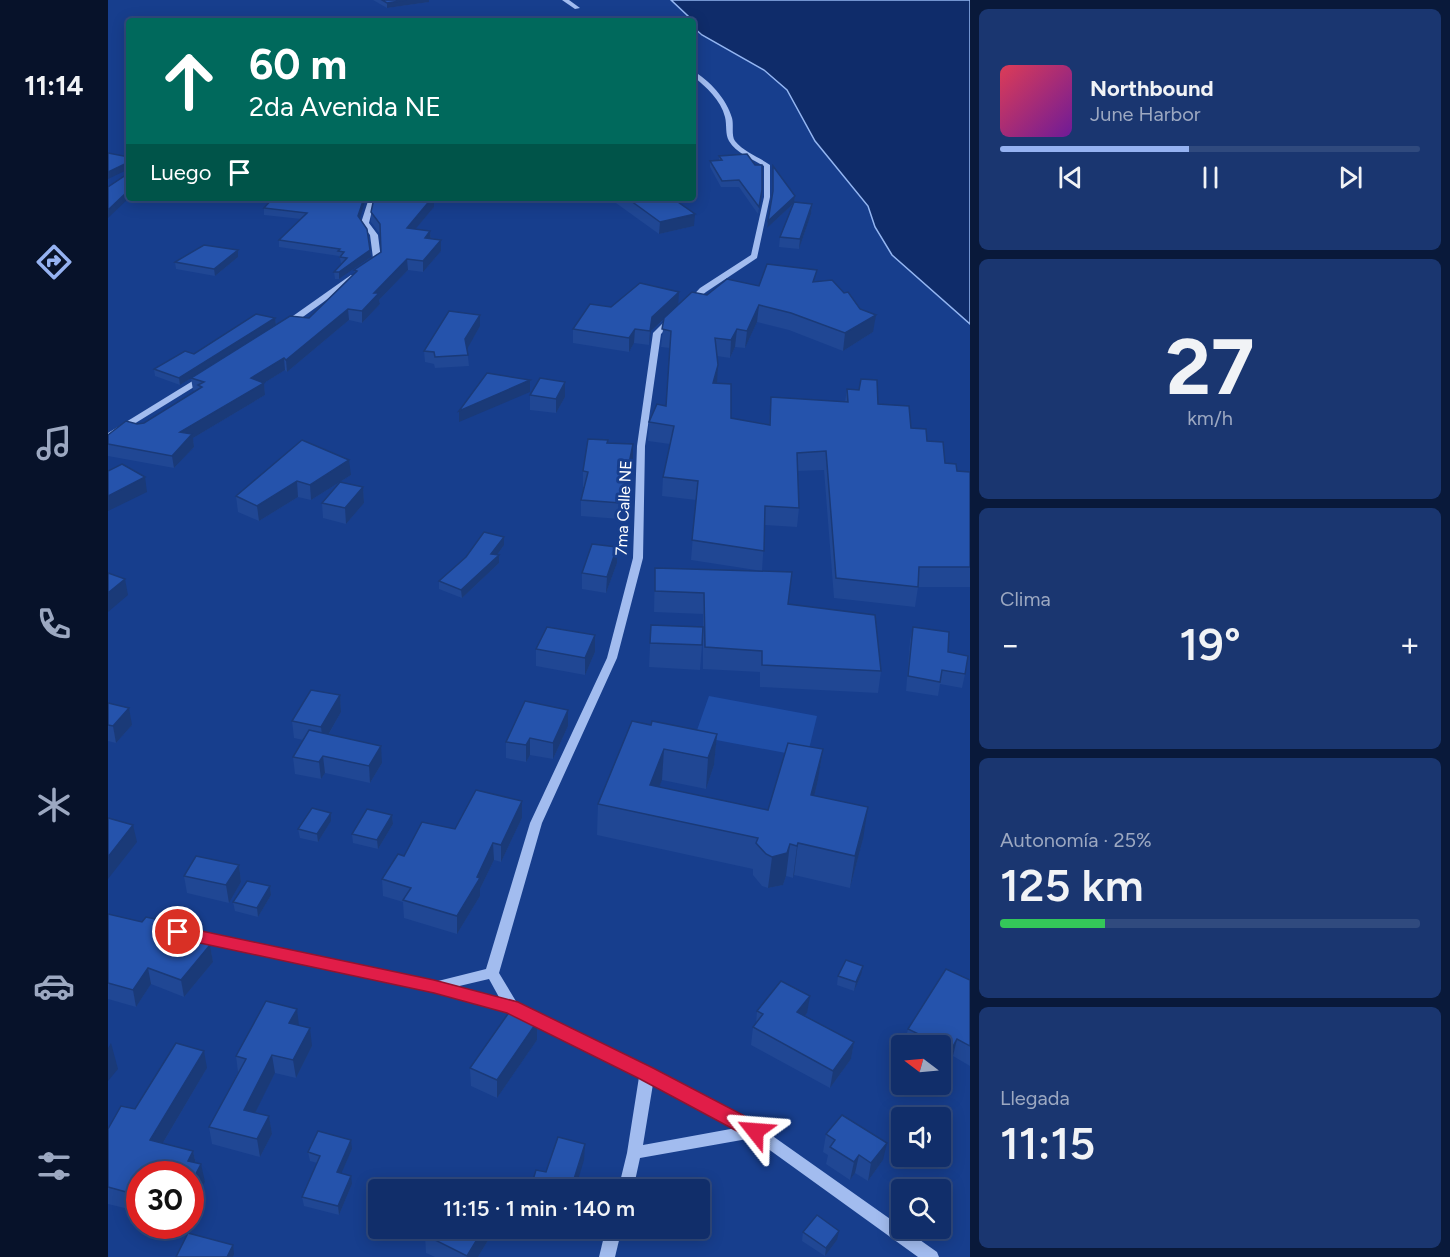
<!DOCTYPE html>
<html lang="es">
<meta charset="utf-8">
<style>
:root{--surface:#112e6a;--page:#1a3670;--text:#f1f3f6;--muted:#9ca8c1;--line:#304a7e;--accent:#95b2f1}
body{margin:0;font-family:Figtree,sans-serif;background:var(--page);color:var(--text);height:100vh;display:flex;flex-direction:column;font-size:22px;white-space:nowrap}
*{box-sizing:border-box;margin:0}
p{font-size:20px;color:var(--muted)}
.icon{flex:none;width:33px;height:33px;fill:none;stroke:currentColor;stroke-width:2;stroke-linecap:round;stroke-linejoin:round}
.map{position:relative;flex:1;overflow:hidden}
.panel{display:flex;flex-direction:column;gap:9px;padding:9px;background:#09193a;width:480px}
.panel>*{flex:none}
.banner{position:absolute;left:18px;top:18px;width:570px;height:183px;border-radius:6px;box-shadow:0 3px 15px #0003,0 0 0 2px var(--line);background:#00695c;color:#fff;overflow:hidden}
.needle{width:39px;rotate:286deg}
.fabs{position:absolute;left:783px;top:1035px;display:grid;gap:12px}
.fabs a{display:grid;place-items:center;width:60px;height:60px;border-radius:6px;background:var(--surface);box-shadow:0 3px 15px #0003,0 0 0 2px var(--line);font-size:30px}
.speed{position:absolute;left:18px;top:1161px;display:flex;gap:12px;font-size:30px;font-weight:700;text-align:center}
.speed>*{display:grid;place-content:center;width:78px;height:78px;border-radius:50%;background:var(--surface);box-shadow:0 3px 15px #0003,0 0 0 2px var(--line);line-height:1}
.speed .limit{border:9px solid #d22;background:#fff;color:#111}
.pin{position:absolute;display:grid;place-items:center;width:51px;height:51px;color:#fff;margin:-26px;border:3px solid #fff;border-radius:50%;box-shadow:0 2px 6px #0007}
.me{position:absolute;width:66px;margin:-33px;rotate:298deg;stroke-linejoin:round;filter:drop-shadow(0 0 4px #0008)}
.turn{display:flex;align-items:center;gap:21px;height:126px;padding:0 24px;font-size:27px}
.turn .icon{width:78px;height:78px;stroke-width:2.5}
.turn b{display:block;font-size:42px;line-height:51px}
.then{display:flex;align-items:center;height:57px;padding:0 24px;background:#0003;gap:12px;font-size:22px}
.big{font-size:45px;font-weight:600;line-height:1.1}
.panel .widget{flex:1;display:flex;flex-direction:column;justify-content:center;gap:9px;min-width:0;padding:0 21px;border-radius:9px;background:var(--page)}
.panel .dial{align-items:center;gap:0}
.dial b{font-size:78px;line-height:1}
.song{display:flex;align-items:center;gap:18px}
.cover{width:72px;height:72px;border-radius:9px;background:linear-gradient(135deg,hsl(350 70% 55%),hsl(280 70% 35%))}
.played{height:6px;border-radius:3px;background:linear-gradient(90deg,var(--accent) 45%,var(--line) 45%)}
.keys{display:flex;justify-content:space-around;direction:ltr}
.heat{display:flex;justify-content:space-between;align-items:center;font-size:33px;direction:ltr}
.charge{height:9px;border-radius:4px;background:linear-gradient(90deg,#34c759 25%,var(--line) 0)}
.trip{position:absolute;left:260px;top:1179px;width:342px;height:60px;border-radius:6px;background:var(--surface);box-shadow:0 3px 15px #0003,0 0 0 2px var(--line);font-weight:600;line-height:60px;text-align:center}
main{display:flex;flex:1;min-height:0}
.tabs{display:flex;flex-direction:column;width:108px;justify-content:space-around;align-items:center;background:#07122a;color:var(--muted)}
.tabs .icon{width:42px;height:42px}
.tabs .current{color:var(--accent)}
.tabs b{font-size:27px;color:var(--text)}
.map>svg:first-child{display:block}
.green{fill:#1f4ea7}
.water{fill:#0f2c6a;stroke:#94b6f2;stroke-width:1.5}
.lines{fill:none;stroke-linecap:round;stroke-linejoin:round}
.minor{fill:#a2bcef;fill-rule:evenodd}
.wall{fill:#204794}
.shaded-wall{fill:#1a3a78}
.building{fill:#2553ac;stroke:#1a3a78;stroke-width:1.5}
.route{fill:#e11d48;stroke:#92132f;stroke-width:1.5}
.labels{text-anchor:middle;stroke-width:6;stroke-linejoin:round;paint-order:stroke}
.street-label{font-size:16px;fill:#fff;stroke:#173e8d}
</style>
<main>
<nav class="tabs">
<b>11:14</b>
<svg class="icon current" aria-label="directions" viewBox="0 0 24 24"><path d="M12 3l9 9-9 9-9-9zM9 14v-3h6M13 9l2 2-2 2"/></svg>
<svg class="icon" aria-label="music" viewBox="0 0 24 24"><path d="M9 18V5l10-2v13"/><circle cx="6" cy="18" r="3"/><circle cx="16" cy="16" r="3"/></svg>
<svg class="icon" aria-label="phone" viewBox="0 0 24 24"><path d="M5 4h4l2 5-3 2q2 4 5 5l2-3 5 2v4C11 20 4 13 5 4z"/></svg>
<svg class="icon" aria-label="climate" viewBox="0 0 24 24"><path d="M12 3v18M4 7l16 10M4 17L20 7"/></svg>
<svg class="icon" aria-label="car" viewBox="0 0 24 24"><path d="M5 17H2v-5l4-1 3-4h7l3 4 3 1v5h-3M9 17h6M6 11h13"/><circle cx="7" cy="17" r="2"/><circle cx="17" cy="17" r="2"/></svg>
<svg class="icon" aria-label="filters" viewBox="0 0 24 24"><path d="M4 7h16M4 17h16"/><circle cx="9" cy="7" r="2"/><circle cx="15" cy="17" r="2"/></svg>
</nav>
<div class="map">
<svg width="862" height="1257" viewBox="0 0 862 1257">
<rect width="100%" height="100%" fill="#173e8d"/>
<path class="green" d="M601,696L709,716L699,757L587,736Z"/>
<path class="water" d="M563,0H862V324L784,255L767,227L760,206L707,141L679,90L656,70L594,35L585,27V21H579L581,17Z"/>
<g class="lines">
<g class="minor">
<path d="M454,0H461L472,8L467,9Z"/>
<path d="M585,71C601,80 619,99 624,118C626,125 623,135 627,141C636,152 651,157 662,165V197L649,258L598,292L583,304L579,302L592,288L643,255L656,197V166C644,159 628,153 621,141C617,134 619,125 617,117C613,100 598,87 585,76Z"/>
<path d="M261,198H267L261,223L270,235L273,259L260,267L256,265L265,258L262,235L253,223Z"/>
<path d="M243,275L250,277L181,327H175V323Z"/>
<path d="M562,316H565L569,318L553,334L537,446L535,558L509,658L434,823L391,973L409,1003L544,1070L652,1127L829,1252L831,1257H810L645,1138L532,1158L525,1190H510L519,1153L531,1077L400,1011L326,992L50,933L45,931L43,928L45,925L50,923L326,982L378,969L422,823L499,658L525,558L529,446L545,333ZM381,979L392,999L347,987ZM545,1084L628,1128L535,1145Z"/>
<path d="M96,374L99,375V379L0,440V433Z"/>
<path d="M498,1228H514L507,1257H491Z"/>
</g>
</g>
<g class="wall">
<path d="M265,0H321V2L279,8Z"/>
<path d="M611,156L654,190L650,214L631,187H613L602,167V161L611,160Z"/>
<path d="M665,166L687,196L686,202L704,204L703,214L691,249L671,247L672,237L685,204L659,228L664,194Z"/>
<path d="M165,198H258L252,218L262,250L263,257L231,279H227L226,272L234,264H233L232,258H231V256L171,247V240L193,219L156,215V208Z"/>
<path d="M501,198H564L586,226L551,234Z"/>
<path d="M326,207L307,229L322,231L323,238L333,240V251L315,272L300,270L271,300L272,304L254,323L241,320L179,372L177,370L156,383L157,395L85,438L86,447L66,468L0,456V435L29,424L36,423L88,391L85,390L83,378L72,385L47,376L46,369L86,354L167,318L168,325L201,318L247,273L246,270L273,252L272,234L263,222V212Z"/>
<path d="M130,250V257L107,276L68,269L67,262Z"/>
<path d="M708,281L765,332L735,351L681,330L649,322L637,348L627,347L622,358L609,356V383L623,418L661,424L663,397L737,402L739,389L770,404L819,441L837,463L849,471L862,472V587H810L807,607L726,598L716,470L689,471L691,508L689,527L657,525L654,571L583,560L588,500L554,496L555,477L562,444L540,441L541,422L558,406L562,348L553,347L556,320L543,331L541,345L526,343L521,352L465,343V329L503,307L570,305L599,295L651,286Z"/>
<path d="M372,326L359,348L361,366L327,368L326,364L317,362L316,351Z"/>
<path d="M457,382V397L448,413L422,410V395Z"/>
<path d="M194,440L243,475L203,500L190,497L151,521L130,512L128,496Z"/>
<path d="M500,440V443L525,444V460L512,519L473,516V500L476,487H475V471Z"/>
<path d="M255,487L256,503L238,524L215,518L214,503Z"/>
<path d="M396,537V545L389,555L391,563L354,598L331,589V581Z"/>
<path d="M509,547V563L498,593L474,589V573Z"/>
<path d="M547,568L680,604L773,671L770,693L652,687V672L595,669V614L546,612Z"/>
<path d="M543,625L594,645L592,670L541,667Z"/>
<path d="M805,627L840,652L857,674L854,688L832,684L830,696L798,691L802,641Z"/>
<path d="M487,635V652L477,675L428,666V649Z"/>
<path d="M232,695L233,712L221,734L274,763L262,783L217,773L213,779L187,774L185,757L195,740L186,738L184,721Z"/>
<path d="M0,703L24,725L8,743L0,741Z"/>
<path d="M460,710V726L445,759L422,755L418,762L398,758V742Z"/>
<path d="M543,725L609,734L606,765L598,789L554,780L551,787L660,810L715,749L710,780L706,796L755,839L742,888L686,875L685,878L678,876L675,885L660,888L654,886L645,875V869L489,835L490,804Z"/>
<path d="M284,815L285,824L270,849L245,843L244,834Z"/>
<path d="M414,818L393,862L386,860L372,889V896L349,934L296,918L295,902L275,896L274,879L347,829Z"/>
<path d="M223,821L210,842L192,838L190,829Z"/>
<path d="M131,865L133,882L121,903L79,893L76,876Z"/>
<path d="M162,886L163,895L150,917L127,911L125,902Z"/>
<path d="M0,914L63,931L102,945L105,962L76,997L43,984L28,1007L0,999Z"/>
<path d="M753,975L746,991L729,985L730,976Z"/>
<path d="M862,980V1066L845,1056L838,1067L832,1065V1046H796L800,1029Z"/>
<path d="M649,1011L699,1013L697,1016L746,1042L743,1059L722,1088L643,1045L645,1027L648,1024Z"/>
<path d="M429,1022V1040L389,1098L363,1086L362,1068Z"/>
<path d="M191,1026L204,1046L188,1078L167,1073L147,1112L161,1116L164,1134L152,1157L104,1144L101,1127L130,1072L128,1056Z"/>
<path d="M99,1068L55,1143L85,1151L88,1163L97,1182L82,1210V1174H32V1217L29,1211L0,1204V1129L27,1109Z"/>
<path d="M718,1134L775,1160L760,1181L747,1173L742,1180L718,1164L720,1155L715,1152Z"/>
<path d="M244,1149L233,1173L244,1184L231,1215L196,1206L194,1197L209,1163L202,1161L200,1152Z"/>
<path d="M61,1226H74L73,1229Z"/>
<path d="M321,1228H385V1232L370,1257H327L318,1253L317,1235Z"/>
<path d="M420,1228H470L467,1240Z"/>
<path d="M695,1232L729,1240L717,1256L694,1241Z"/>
</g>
<g class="shaded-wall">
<path d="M298,0H321V2L279,8V3Z"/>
<path d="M21,162V169L0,179V172Z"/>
<path d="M21,190V198L0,218V210Z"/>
<path d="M687,196L686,203L659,228L660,221Z"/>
<path d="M256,198H258L251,222L250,216Z"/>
<path d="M324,198H326V207L299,239V228Z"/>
<path d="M704,204L703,214L691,249L692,239Z"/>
<path d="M587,214L586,226L551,234L552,222Z"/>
<path d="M322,231L323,242L317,238Z"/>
<path d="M333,240V251L315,272V261Z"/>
<path d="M130,250V257L107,276L106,269Z"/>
<path d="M262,250L263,257L231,279V272Z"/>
<path d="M299,259L300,270L271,300L272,304L254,323V311L266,293Z"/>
<path d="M571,292L570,306L543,331L541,345L542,331L544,317Z"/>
<path d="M651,305L649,322L637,348L639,331Z"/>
<path d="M240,309L241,320L179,372L178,360Z"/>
<path d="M372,315V326L358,351L357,339Z"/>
<path d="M768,315L765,332L735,351L737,333Z"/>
<path d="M167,318L168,325L72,385L71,378Z"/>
<path d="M527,329L526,343L521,352V338Z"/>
<path d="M629,329L627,347L622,358L623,340Z"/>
<path d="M176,358L177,370L156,383L157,395L85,438L86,447L66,468L64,456L72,432L143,378Z"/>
<path d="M610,365L609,383H605Z"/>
<path d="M422,380V392L351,422V411Z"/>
<path d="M457,382V397L448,413V399Z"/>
<path d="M525,444V460L512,519L513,503Z"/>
<path d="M241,460L243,475L203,500L202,485Z"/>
<path d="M37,477L39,492L0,511V496Z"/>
<path d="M189,481L190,497L151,521L149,506Z"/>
<path d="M255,487L256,503L238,524L237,508Z"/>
<path d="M396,537V545L384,562L391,555V563L354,598L353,590L383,554Z"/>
<path d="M509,547V563L498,593L499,577Z"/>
<path d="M17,579L20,595L0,612V593Z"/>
<path d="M487,635V652L477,675V658Z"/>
<path d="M232,695L233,712L215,744L213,727Z"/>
<path d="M21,708L24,725L8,743L5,726Z"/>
<path d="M460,710V726L445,759V743Z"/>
<path d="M609,734L606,765L598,789L600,758Z"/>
<path d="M422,738V755L418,762V745Z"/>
<path d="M273,746L274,763L262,783L261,766Z"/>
<path d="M556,749L554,780L540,816L542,785Z"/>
<path d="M715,749L710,780L699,826L703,795Z"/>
<path d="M215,756L217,773L213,779L211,762Z"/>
<path d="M414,801V818L393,862V845Z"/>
<path d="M760,807L755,839L742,888L747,856Z"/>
<path d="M223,813V821L210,842L209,834Z"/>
<path d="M284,815L285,824L270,849L269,840Z"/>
<path d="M25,825L29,842L0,879V857Z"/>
<path d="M385,843L386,860L372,889V896L349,934V916Z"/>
<path d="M690,843L686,875L685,878L689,846Z"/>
<path d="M682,844L678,876L675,885L660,888L664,857Z"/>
<path d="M131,865L133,882L121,903L118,885Z"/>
<path d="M162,886L163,895L150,917L149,908Z"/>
<path d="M61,922L64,939L57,929Z"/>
<path d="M102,945L105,962L76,997L73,980Z"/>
<path d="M755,966L753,975L746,991L748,982Z"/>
<path d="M40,968L43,984L28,1007L25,990Z"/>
<path d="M702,996L699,1013L687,1029L689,1012Z"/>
<path d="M189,1009L191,1026L181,1023Z"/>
<path d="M429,1022V1040L389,1098V1080Z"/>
<path d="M202,1028L204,1046L188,1078L185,1060Z"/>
<path d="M849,1039L845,1056L838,1067L843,1050Z"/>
<path d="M746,1042L743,1059L722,1088L725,1071Z"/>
<path d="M3,1043L10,1069L0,1081V1048Z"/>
<path d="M96,1051L99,1068L46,1158L42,1140Z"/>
<path d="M164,1055L167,1073L140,1127L136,1110Z"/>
<path d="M161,1116L164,1134L152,1157L149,1139Z"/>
<path d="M243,1140L244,1149L230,1181L229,1172Z"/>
<path d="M779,1143L775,1160L760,1181L763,1163Z"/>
<path d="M477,1144L476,1160L467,1190L466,1179Z"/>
<path d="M85,1151L89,1169L80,1161Z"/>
<path d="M751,1155L747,1173L742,1180L746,1162Z"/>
<path d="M93,1164L97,1182L82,1210V1185Z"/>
<path d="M243,1176L244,1184L231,1215L230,1206Z"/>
<path d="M376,1228H385V1232L370,1257H359Z"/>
<path d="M467,1228H470L467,1240Z"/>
<path d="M731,1231L729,1240L717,1256L718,1248Z"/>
<path d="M125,1245L126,1254L125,1257H119Z"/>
</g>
<g class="building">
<path d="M274,0H298L279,3Z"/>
<path d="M0,153L21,157V162L0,172Z"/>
<path d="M639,154L647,165H654V190L651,207L631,180L614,181L602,161L614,160L611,156Z"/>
<path d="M665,166L687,196L660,221L665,191Z"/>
<path d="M21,173V190L0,210V187Z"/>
<path d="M165,198H256L250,216L259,229L262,250L231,272H226L239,258L232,257L236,252L230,251L232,249L171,240L199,213L156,208Z"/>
<path d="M266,198H324L299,228L322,231L317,238L333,240L315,261L299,259L266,293H271L254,311L240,309L178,360L176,358L143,378L156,383L72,432L84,434L64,456L0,444V435L18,421L29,424L36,423L94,387L90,385L96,382L83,378L182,316L201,318L249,271L246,270L273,252L272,224L263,212Z"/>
<path d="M519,198H564L587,214L552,222Z"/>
<path d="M686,202L704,204L692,239L672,237Z"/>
<path d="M96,245L130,250L106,269L67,262Z"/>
<path d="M659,264L709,270L705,282L724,280L736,293L740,292L752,309L768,315L737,333L683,313L651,305L639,331L629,329L623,340L607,338L610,365L605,383L623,384V418L662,425L663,397L740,402L739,389L751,390L753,379L769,380L770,404L801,406L803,428L818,429L819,441L835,442L837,463L848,464L849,471L862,472V567H811L810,587L728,578L718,451L689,453L691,508L657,506L656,551L584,540L590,481L555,477L566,426L541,422L549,404L558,406L563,331L554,329L556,318L584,292L599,295L619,279L651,286Z"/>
<path d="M532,283L571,292L544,317L542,331L527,329L521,338L465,329L482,304L503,307Z"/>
<path d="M341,311L372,315L357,339L360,355L327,357L326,352L316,351Z"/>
<path d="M148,314L167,318L71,378L46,369L77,351L86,354Z"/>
<path d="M379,373L422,380L351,411Z"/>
<path d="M432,378L457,382L448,399L422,395Z"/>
<path d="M480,439L500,440L499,443L525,444L513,503L473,500L480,472L475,471Z"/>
<path d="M194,440L241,460L202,485L189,481L149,506L128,496Z"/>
<path d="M14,464L37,477L0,496V471Z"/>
<path d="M232,482L255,487L237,508L214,503Z"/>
<path d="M376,532L396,537L383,554L391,555L353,590L331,581L358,557Z"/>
<path d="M484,544L509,547L499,577L474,573Z"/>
<path d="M547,568L684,572L680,604L767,615L773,671L654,665V651L597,647L596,593L547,591Z"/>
<path d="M0,573L17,579L0,593Z"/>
<path d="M543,625L595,627L594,645L542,643Z"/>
<path d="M439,627L487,635L477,658L428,649Z"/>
<path d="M805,627L841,632L840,652L860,656L857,674L834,670L832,682L800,676Z"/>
<path d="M203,690L232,695L213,727L184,721Z"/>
<path d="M417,701L460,710L445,743L422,738L418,745L398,742Z"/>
<path d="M0,703L21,708L5,726L0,725Z"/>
<path d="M524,721L543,725L544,721L609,734L600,758L556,749L542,785L660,810L680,743L715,749L703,795L760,807L747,856L690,843L689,846L682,844L679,853L664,857L658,854L648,843L650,838L490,804Z"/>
<path d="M201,730L273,746L261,766L215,756L211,762L185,757Z"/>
<path d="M368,790L414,801L393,845L385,843L369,877L372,878L349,916L295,900L303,888L274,879L290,854L296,856L314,822L347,829Z"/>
<path d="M204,808L223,813L209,834L190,829Z"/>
<path d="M259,809L284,815L269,840L244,834Z"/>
<path d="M0,818L25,825L0,857Z"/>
<path d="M88,856L131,865L118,885L76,876Z"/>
<path d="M139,881L162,886L149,908L125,902Z"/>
<path d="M0,914L34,922L38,917L61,922L57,929L102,945L73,980L40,968L25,990L0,983Z"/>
<path d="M738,960L755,966L748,982L730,976Z"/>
<path d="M838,969L862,980V1046L849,1039L843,1050L800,1029Z"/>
<path d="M673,981L702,996L689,1012L746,1042L725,1071L645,1027L655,1014L649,1011Z"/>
<path d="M158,1001L189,1009L181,1023L202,1028L185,1060L164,1055L136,1110L161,1116L149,1139L101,1127L138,1059L128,1056Z"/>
<path d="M402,1011L429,1022L389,1080L362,1068Z"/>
<path d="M68,1043L96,1051L42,1140L85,1151L80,1161L93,1164L82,1185V1174H32V1201L26,1199L29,1195L0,1187V1129L13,1106L27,1109Z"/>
<path d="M734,1115L779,1143L763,1163L751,1155L746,1162L722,1147L727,1140L718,1134Z"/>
<path d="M210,1131L243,1140L229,1172L243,1176L230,1206L194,1197L212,1156L200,1152Z"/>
<path d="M450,1137L477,1144L466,1179L480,1182L478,1190H422L428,1170L438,1172Z"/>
<path d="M709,1215L731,1231L718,1248L695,1232Z"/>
<path d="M321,1228H376L359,1256L317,1235Z"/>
<path d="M80,1233L125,1245L119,1257H68Z"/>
</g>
<path class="route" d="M70,926L326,980L410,1002L545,1068L654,1125L656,1131L654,1137L647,1139L640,1137L532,1079L399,1013L326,993L64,937L61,932L64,928Z"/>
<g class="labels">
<g class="street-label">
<text transform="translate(515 508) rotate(-87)" y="6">7ma Calle NE</text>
</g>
</g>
</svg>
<div class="fabs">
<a><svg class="needle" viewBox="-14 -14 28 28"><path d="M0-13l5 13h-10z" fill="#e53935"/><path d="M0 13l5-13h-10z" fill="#9ca8c1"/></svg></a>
<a><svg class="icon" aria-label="sound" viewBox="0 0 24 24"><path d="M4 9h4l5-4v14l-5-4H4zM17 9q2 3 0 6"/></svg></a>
<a><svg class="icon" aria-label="search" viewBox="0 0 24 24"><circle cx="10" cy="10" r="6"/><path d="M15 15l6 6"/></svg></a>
</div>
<div class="speed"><div class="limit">30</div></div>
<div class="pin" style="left:70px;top:932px;background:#d93025"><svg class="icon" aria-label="arrive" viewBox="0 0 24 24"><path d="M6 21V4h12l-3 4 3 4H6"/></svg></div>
<svg class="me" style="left:647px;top:1131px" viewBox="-20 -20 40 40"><path d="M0-17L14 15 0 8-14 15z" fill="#e11d48" stroke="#fff" stroke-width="4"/></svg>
<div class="trip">11:15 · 1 min · 140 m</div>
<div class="banner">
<div class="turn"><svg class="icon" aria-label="ahead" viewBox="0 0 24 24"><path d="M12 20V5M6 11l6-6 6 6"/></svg><div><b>60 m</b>2da Avenida NE</div></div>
<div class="then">Luego<svg class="icon" aria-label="arrive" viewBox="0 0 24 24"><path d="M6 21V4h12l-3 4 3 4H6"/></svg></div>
</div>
</div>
<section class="panel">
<div class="widget">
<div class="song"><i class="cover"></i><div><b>Northbound</b><p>June Harbor</p></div></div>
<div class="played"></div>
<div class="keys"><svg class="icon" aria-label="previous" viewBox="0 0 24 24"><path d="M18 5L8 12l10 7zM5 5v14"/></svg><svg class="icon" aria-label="pause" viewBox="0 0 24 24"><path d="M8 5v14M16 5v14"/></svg><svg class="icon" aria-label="next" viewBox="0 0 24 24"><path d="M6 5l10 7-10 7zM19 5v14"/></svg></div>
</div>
<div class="widget dial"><b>27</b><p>km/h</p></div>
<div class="widget"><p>Clima</p>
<div class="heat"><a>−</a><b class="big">19°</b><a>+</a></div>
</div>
<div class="widget"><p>Autonomía · 25%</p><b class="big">125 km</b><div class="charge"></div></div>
<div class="widget"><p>Llegada</p><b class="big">11:15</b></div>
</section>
</main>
